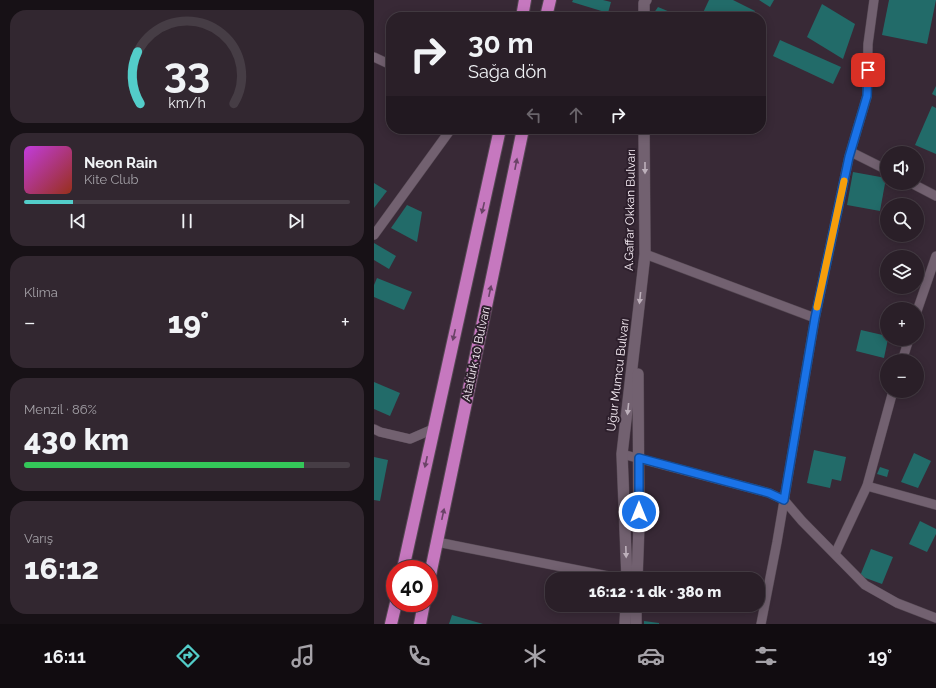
<!DOCTYPE html>
<html lang="tr">
<meta charset="utf-8">
<style>
:root{--surface:#2a1f28;--page:#322730;--text:#f1f3f6;--muted:#a5a2a8;--line:#463d45;--accent:#53cdc9}
body{margin:0;font-family:Raleway,sans-serif;background:var(--page);color:var(--text);height:100vh;display:flex;flex-direction:column;font-size:15px;white-space:nowrap}
*{box-sizing:border-box;margin:0}
p{font-size:13px;color:var(--muted)}
.icon{flex:none;width:22px;height:22px;fill:none;stroke:currentColor;stroke-width:2;stroke-linecap:round;stroke-linejoin:round}
.map{position:relative;flex:1;overflow:hidden}
.sheet{display:flex;flex-direction:column;gap:10px;padding:10px;background:#171116;width:374px}
.sheet>*{flex:none}
.guide{position:absolute;left:12px;top:12px;width:380px;height:122px;border-radius:16px;box-shadow:0 2px 10px #0003,0 0 0 1px var(--line);background:#2a1f28;color:var(--text);overflow:hidden}
.controls{position:absolute;left:506px;top:146px;display:grid;gap:8px}
.controls a{display:grid;place-items:center;width:44px;height:44px;border-radius:50%;background:var(--surface);box-shadow:0 2px 10px #0003,0 0 0 1px var(--line);font-size:20px}
.speed{position:absolute;left:12px;top:560px;display:flex;gap:8px;font-size:20px;font-weight:700;text-align:center}
.speed>*{display:grid;place-content:center;width:52px;height:52px;border-radius:50%;background:var(--surface);box-shadow:0 2px 10px #0003,0 0 0 1px var(--line);line-height:1}
.speed .limit{border:6px solid #d22;background:#fff;color:#111}
.pin{position:absolute;display:grid;place-items:center;width:34px;height:34px;color:#fff;margin:-17px;border-radius:8px;box-shadow:0 2px 6px #0006}
.me{position:absolute;width:44px;margin:-22px;rotate:0deg;stroke-linejoin:round;filter:drop-shadow(0 0 3px #0008)}
.turn{display:flex;align-items:center;gap:14px;height:84px;padding:0 16px;font-size:18px}
.turn .icon{width:52px;height:52px;stroke-width:2.5}
.turn b{display:block;font-size:28px;line-height:34px}
.lanes{display:flex;align-items:center;height:38px;padding:0 16px;background:#0003;justify-content:center;gap:20px;direction:ltr}
.lanes .off{opacity:.35}
.big{font-size:30px;font-weight:800;line-height:1.1}
.sheet .tile{flex:1;display:flex;flex-direction:column;justify-content:center;gap:6px;min-width:0;padding:0 14px;border-radius:16px;background:var(--page)}
.sheet .dial{align-items:center;gap:0}
.dial svg{height:104px;overflow:visible;fill:none;stroke:var(--line);stroke-width:7;stroke-linecap:round;text-anchor:middle}
.dial text{fill:var(--text);stroke:none}
.song{display:flex;align-items:center;gap:12px}
.cover{width:48px;height:48px;border-radius:6px;background:linear-gradient(135deg,hsl(290 70% 55%),hsl(10 70% 35%))}
.played{height:4px;border-radius:2px;background:linear-gradient(90deg,var(--accent) 15%,var(--line) 15%)}
.keys{display:flex;justify-content:space-around;direction:ltr}
.heat{display:flex;justify-content:space-between;align-items:center;font-size:22px;direction:ltr}
.charge{height:6px;border-radius:3px;background:linear-gradient(90deg,#34c759 86%,var(--line) 0)}
.trip{position:absolute;left:171px;top:572px;width:220px;height:40px;border-radius:16px;background:var(--surface);box-shadow:0 2px 10px #0003,0 0 0 1px var(--line);font-weight:800;line-height:40px;text-align:center}
.tab-bar{display:flex;height:64px;justify-content:space-around;align-items:center;background:#110c10;color:var(--muted)}
.tab-bar .icon{width:28px;height:28px}
.tab-bar .on{color:var(--accent)}
.tab-bar b{font-size:18px;color:var(--text)}
main{display:flex;flex:1;min-height:0}
.map>svg:first-child{display:block}
.building{fill:#226b69}
.lines{fill:none;stroke-linecap:round;stroke-linejoin:round}
.minor-casing{stroke:#544752;stroke-width:10}
.tertiary-casing{stroke:#544752;stroke-width:12}
.trunk-casing{stroke:#544752;stroke-width:14}
.minor{stroke:#726170;stroke-width:9}
.tertiary{stroke:#726170;stroke-width:11}
.trunk{stroke:#c678bf;stroke-width:12}
.oneway{fill:#6a4367}
.oneway2{fill:#bdb0bb}
.route-casing{stroke:#114b97;stroke-width:10}
.route{stroke:#1a73e8;stroke-width:7}
.slow{stroke:#f59e0b;stroke-width:7}
.labels{text-anchor:middle;stroke-width:4;stroke-linejoin:round;paint-order:stroke}
.street-label{font-size:12px;fill:#faf0f8;stroke:#2d1f2c}
</style>
<main>
<section class="sheet">
<div class="tile dial"><svg viewBox="0 0 100 80">
<path d="M14 69A42 42 0 1 1 86 69"/>
<path d="M14 69A42 42 0 0 1 12 29" stroke="#53cdc9"/>
<text x="50" y="56" font-size="32" font-weight="700">33</text>
<text x="50" y="72" font-size="11">km/h</text>
</svg></div>
<div class="tile">
<div class="song"><i class="cover"></i><div><b>Neon Rain</b><p>Kite Club</p></div></div>
<div class="played"></div>
<div class="keys"><svg class="icon" aria-label="previous" viewBox="0 0 24 24"><path d="M18 5L8 12l10 7zM5 5v14"/></svg><svg class="icon" aria-label="pause" viewBox="0 0 24 24"><path d="M8 5v14M16 5v14"/></svg><svg class="icon" aria-label="next" viewBox="0 0 24 24"><path d="M6 5l10 7-10 7zM19 5v14"/></svg></div>
</div>
<div class="tile"><p>Klima</p>
<div class="heat"><a>−</a><b class="big">19°</b><a>+</a></div>
</div>
<div class="tile"><p>Menzil · 86%</p><b class="big">430 km</b><div class="charge"></div></div>
<div class="tile"><p>Varış</p><b class="big">16:12</b></div>
</section>
<div class="map">
<svg width="562" height="624" viewBox="0 0 562 624">
<rect width="100%" height="100%" fill="#382936"/>
<g class="building">
<path d="M199,0H229L237,2L234,13L198,2Z"/>
<path d="M335,0H359L381,11L378,17H327Z"/>
<path d="M385,0H400L396,7Z"/>
<path d="M515,0H562L553,44L508,35Z"/>
<path d="M448,4L481,24L469,59L433,37Z"/>
<path d="M284,7L308,17H277Z"/>
<path d="M406,40L467,67L459,84L399,56Z"/>
<path d="M562,86V96L558,94Z"/>
<path d="M558,106L562,108V154L541,145Z"/>
<path d="M479,172L512,178L506,211L473,205Z"/>
<path d="M0,183L13,191L0,208Z"/>
<path d="M33,205L48,212L43,242L17,228Z"/>
<path d="M0,243L22,256L15,269L0,260Z"/>
<path d="M3,278L38,292L30,310L0,297V285Z"/>
<path d="M487,330L513,336V339H514L510,358L482,351Z"/>
<path d="M0,382L26,393L16,416L0,409Z"/>
<path d="M440,450L472,457L467,481L458,479L456,488L433,483Z"/>
<path d="M540,453L557,461L544,488L527,482Z"/>
<path d="M0,457L14,460L6,501L0,500Z"/>
<path d="M506,467L515,470L513,477L503,474Z"/>
<path d="M546,521L562,529V534L553,552L535,544Z"/>
<path d="M497,549L519,557L508,584L486,576Z"/>
<path d="M78,615L109,624H75Z"/>
<path d="M270,621L285,623V624H270Z"/>
</g>
<g class="lines">
<g class="minor-casing">
<g id="minor">
<path d="M0,57L17,65"/>
<path d="M477,152L513,170"/>
<path d="M537,183L562,196"/>
<path d="M0,235L77,129"/>
<path d="M271,254L441,318"/>
<path d="M543,311L562,256"/>
<path d="M528,361L535,339"/>
<path d="M0,429L6,432L36,439L59,429"/>
<path d="M248,454L395,493L410,500L428,521L491,585L523,603L562,618"/>
<path d="M493,486L562,505"/>
<path d="M63,542L249,579"/>
<path d="M461,554L493,486L519,391"/>
<path d="M387,624L403,542L441,318L475,157L493,96L494,44L500,0"/>
</g>
</g>
<g class="tertiary-casing">
<g id="tertiary">
<path d="M270,17V3L272,0"/>
<path d="M253,579L248,454L271,254L270,129"/>
<path d="M263,579L265,525L264,374"/>
<path d="M251,624L252,605"/>
<path d="M262,624V605"/>
</g>
</g>
<g class="trunk-casing">
<g id="trunk">
<path d="M148,17L151,0"/>
<path d="M172,17L176,0"/>
<path d="M29,569L126,129"/>
<path d="M55,580L149,129"/>
<path d="M17,624L22,603"/>
<path d="M46,624L50,603"/>
</g>
</g>
<use href="#minor" class="minor"/>
<use href="#tertiary" class="tertiary"/>
<use href="#trunk" class="trunk"/>
</g>
<defs><path id="oneway-solid" d="M-6-.8H1V-3.2L6.5 0L1 3.2V.8H-6Z"/></defs>
<g class="oneway">
<use href="#oneway-solid" transform="translate(142 164) rotate(-79)"/>
<use href="#oneway-solid" transform="translate(109 208) rotate(103)"/>
<use href="#oneway-solid" transform="translate(116 291) rotate(-78)"/>
<use href="#oneway-solid" transform="translate(80 335) rotate(103)"/>
<use href="#oneway-solid" transform="translate(52 462) rotate(102)"/>
<use href="#oneway-solid" transform="translate(69 514) rotate(-78)"/>
</g>
<g class="oneway2">
<use href="#oneway-solid" transform="translate(271 168) rotate(90)"/>
<use href="#oneway-solid" transform="translate(266 298) rotate(96)"/>
<use href="#oneway-solid" transform="translate(254 409) rotate(96)"/>
<use href="#oneway-solid" transform="translate(252 552) rotate(88)"/>
</g>
<g class="lines">
<g class="route-casing">
<path id="route" d="M265,512V458L395,493L410,500L441,318L475,157L493,96L494,70"/>
</g>
<use href="#route" class="route"/>
<path class="slow" d="M443,307L470,181"/>
</g>
<g class="labels">
<g class="street-label">
<text transform="translate(256 210) rotate(-89)" y="4">A.Gaffar Okkan Bulvarı</text>
<text transform="translate(102 354) rotate(-78)" y="4">Atatürk 10 Bulvarı</text>
<text transform="translate(244 375) rotate(-83)" y="4">Uğur Mumcu Bulvarı</text>
</g>
</g>
</svg>
<div class="controls">
<a><svg class="icon" aria-label="sound" viewBox="0 0 24 24"><path d="M4 9h4l5-4v14l-5-4H4zM17 9q2 3 0 6"/></svg></a>
<a><svg class="icon" aria-label="search" viewBox="0 0 24 24"><circle cx="10" cy="10" r="6"/><path d="M15 15l6 6"/></svg></a>
<a><svg class="icon" aria-label="layers" viewBox="0 0 24 24"><path d="M12 4l9 5-9 5-9-5zM3 14l9 5 9-5"/></svg></a>
<a>+</a>
<a>−</a>
</div>
<div class="speed"><div class="limit">40</div></div>
<div class="pin" style="left:494px;top:70px;background:#d93025"><svg class="icon" aria-label="arrive" viewBox="0 0 24 24"><path d="M6 21V4h12l-3 4 3 4H6"/></svg></div>
<svg class="me" style="left:265px;top:512px" viewBox="-20 -20 40 40"><circle r="17" fill="#1a73e8" stroke="#fff" stroke-width="3"/><path d="M0-11L8 9 0 5-8 9z" fill="#fff"/></svg>
<div class="trip">16:12 · 1 dk · 380 m</div>
<div class="guide">
<div class="turn"><svg class="icon" aria-label="right" viewBox="0 0 24 24"><path d="M7 20v-9h11M14 6l5 5-5 5"/></svg><div><b>30 m</b>Sağa dön</div></div>
<div class="lanes"><svg class="icon off" aria-label="left" viewBox="0 0 24 24"><path d="M17 20v-9H6M10 6l-5 5 5 5"/></svg><svg class="icon off" aria-label="ahead" viewBox="0 0 24 24"><path d="M12 20V5M6 11l6-6 6 6"/></svg><svg class="icon" aria-label="right" viewBox="0 0 24 24"><path d="M7 20v-9h11M14 6l5 5-5 5"/></svg></div>
</div>
</div>
</main>
<nav class="tab-bar">
<b>16:11</b>
<svg class="icon on" aria-label="directions" viewBox="0 0 24 24"><path d="M12 3l9 9-9 9-9-9zM9 14v-3h6M13 9l2 2-2 2"/></svg>
<svg class="icon" aria-label="music" viewBox="0 0 24 24"><path d="M9 18V5l10-2v13"/><circle cx="6" cy="18" r="3"/><circle cx="16" cy="16" r="3"/></svg>
<svg class="icon" aria-label="phone" viewBox="0 0 24 24"><path d="M5 4h4l2 5-3 2q2 4 5 5l2-3 5 2v4C11 20 4 13 5 4z"/></svg>
<svg class="icon" aria-label="climate" viewBox="0 0 24 24"><path d="M12 3v18M4 7l16 10M4 17L20 7"/></svg>
<svg class="icon" aria-label="car" viewBox="0 0 24 24"><path d="M5 17H2v-5l4-1 3-4h7l3 4 3 1v5h-3M9 17h6M6 11h13"/><circle cx="7" cy="17" r="2"/><circle cx="17" cy="17" r="2"/></svg>
<svg class="icon" aria-label="filters" viewBox="0 0 24 24"><path d="M4 7h16M4 17h16"/><circle cx="9" cy="7" r="2"/><circle cx="15" cy="17" r="2"/></svg>
<b>19°</b>
</nav>
